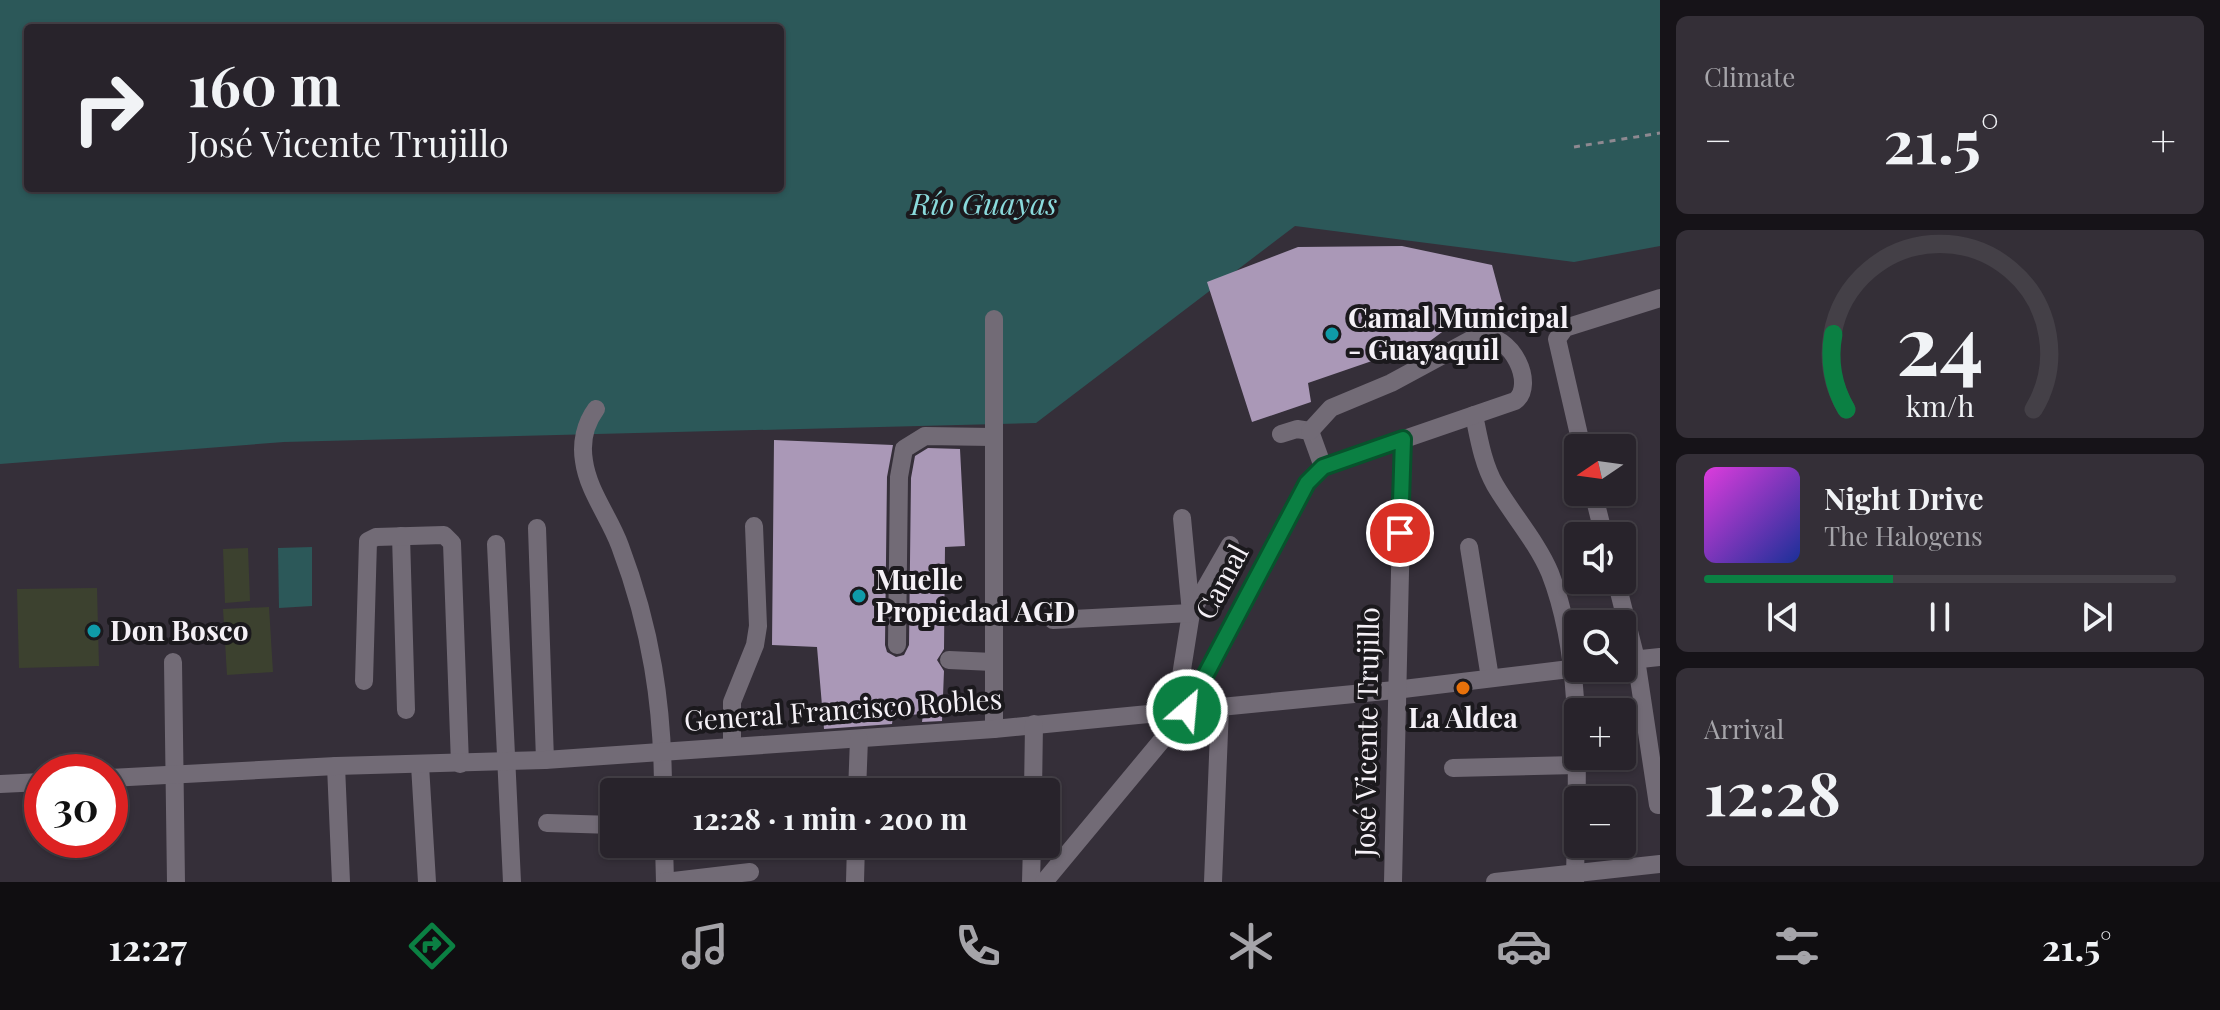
<!DOCTYPE html>
<meta charset="utf-8">
<style>
:root{--surface:#28232b;--page:#342f37;--text:#f1f3f6;--muted:#a5a4a9;--line:#444047;--accent:#0b8043}
body{margin:0;font-family:"Playfair Display",serif;background:var(--page);color:var(--text);height:100vh;display:flex;flex-direction:column;font-size:30px;white-space:nowrap}
*{box-sizing:border-box;margin:0}
p{font-size:26px;color:var(--muted)}
.icon{flex:none;width:44px;height:44px;fill:none;stroke:currentColor;stroke-width:2;stroke-linecap:round;stroke-linejoin:round}
.map{position:relative;flex:1;overflow:hidden}
.details{display:flex;flex-direction:column;gap:16px;padding:16px;background:#161318;width:560px}
.details>*{flex:none}
.banner{position:absolute;left:24px;top:24px;width:760px;height:168px;border-radius:8px;box-shadow:0 2px 6px #0004,0 0 0 2px var(--line);background:#28232b;color:var(--text);overflow:hidden}
.needle{width:52px;rotate:257deg}
.buttons{position:absolute;left:1564px;top:434px;display:grid;gap:16px}
.buttons a{display:grid;place-items:center;width:72px;height:72px;border-radius:8px;background:var(--surface);box-shadow:0 2px 6px #0004,0 0 0 2px var(--line);font-size:40px}
.speed{position:absolute;left:24px;top:754px;display:flex;gap:16px;font-size:40px;font-weight:700;text-align:center}
.speed>*{display:grid;place-content:center;width:104px;height:104px;border-radius:50%;background:var(--surface);box-shadow:0 2px 6px #0004,0 0 0 2px var(--line);line-height:1}
.speed .limit{border:12px solid #d22;background:#fff;color:#111}
.pin{position:absolute;display:grid;place-items:center;width:68px;height:68px;color:#fff;margin:-34px;border:4px solid #fff;border-radius:50%;box-shadow:0 2px 8px #0007}
.me{position:absolute;width:88px;margin:-44px;rotate:27deg;stroke-linejoin:round;filter:drop-shadow(0 0 6px #0008)}
.turn{display:flex;align-items:center;gap:28px;height:168px;padding:0 32px;font-size:36px}
.turn .icon{width:104px;height:104px;stroke-width:2.5}
.turn b{display:block;font-size:56px;line-height:68px}
.big{font-size:60px;font-weight:700;line-height:1.1}
.details .card{flex:1;display:flex;flex-direction:column;justify-content:center;gap:12px;min-width:0;padding:0 28px;border-radius:12px;background:var(--page)}
.details .dial{align-items:center;gap:0}
.dial svg{height:208px;overflow:visible;fill:none;stroke:var(--line);stroke-width:7;stroke-linecap:round;text-anchor:middle}
.dial text{fill:var(--text);stroke:none}
.song{display:flex;align-items:center;gap:24px}
.cover{width:96px;height:96px;border-radius:12px;background:linear-gradient(135deg,hsl(300 70% 55%),hsl(230 70% 35%))}
.played{height:8px;border-radius:4px;background:linear-gradient(90deg,var(--accent) 40%,var(--line) 40%)}
.keys{display:flex;justify-content:space-around;direction:ltr}
.heat{display:flex;justify-content:space-between;align-items:center;font-size:44px;direction:ltr}
.trip{position:absolute;left:600px;top:778px;width:460px;height:80px;border-radius:8px;background:var(--surface);box-shadow:0 2px 6px #0004,0 0 0 2px var(--line);font-weight:700;line-height:80px;text-align:center}
.tabs{display:flex;height:128px;justify-content:space-around;align-items:center;background:#100e11;color:var(--muted)}
.tabs .icon{width:56px;height:56px}
.tabs .selected{color:var(--accent)}
.tabs b{font-size:36px;color:var(--text)}
main{display:flex;flex:1;min-height:0}
.map>svg:first-child{display:block}
.green{fill:#3c412f}
.water{fill:#2c5859;fill-rule:evenodd}
.building{fill:#aa98b7}
.lines{fill:none;stroke-linecap:round;stroke-linejoin:round}
.path{stroke:#8e8991;stroke-width:3;stroke-dasharray:6 6;stroke-linecap:butt}
.minor{stroke:#726b76;stroke-width:18}
.route-casing{stroke:#07532c;stroke-width:20}
.route{stroke:#0b8043;stroke-width:14}
.culture-dot{fill:#0f9aa8;stroke:#1b191d;stroke-width:3}
.food-dot{fill:#e8710a;stroke:#1b191d;stroke-width:3}
.labels{text-anchor:middle;stroke-width:8;stroke-linejoin:round;paint-order:stroke}
.poi-label{font-size:28px;font-weight:bold;fill:#f5f1f7;stroke:#1b191d;text-anchor:start}
.street-label{font-size:28px;fill:#f5f1f7;stroke:#1b191d}
.water-label{font-size:30px;font-style:italic;fill:#8adadc;stroke:#1b191d}
</style>
<main>
<div class="map">
<svg width="1660" height="882" viewBox="0 0 1660 882">
<rect width="100%" height="100%" fill="#352f39"/>
<g class="green">
<path d="M248,548L250,601L225,603L223,549Z"/>
<path d="M97,588L99,666L19,668L17,589Z"/>
<path d="M269,607L273,672L227,675L223,609Z"/>
</g>
<g class="water">
<path d="M0,0H1660V246L1574,262L1295,226L1036,423L284,442L0,464ZM28,28H780V188H28Z"/>
<path d="M312,547V606L279,608L278,548Z"/>
</g>
<g class="building">
<path d="M1402,246L1492,265L1507,321L1466,327L1461,318L1430,341L1308,383L1311,402L1252,422L1207,282L1298,247Z"/>
<path d="M774,440L893,445L887,477L885,645L887,652L896,657L904,655L909,645L911,478L915,456L928,448L960,449L965,546L945,547L944,649L937,660L944,671L942,721L922,722L923,714L893,716L892,724L824,729L817,647L772,645Z"/>
</g>
<g class="lines">
<path class="path" d="M1574,147L1660,133"/>
<g class="minor">
<path d="M596,409C585,424 581,443 584,461C588,491 610,518 620,546C651,628 663,705 663,792"/>
<path d="M1474,415C1479,439 1483,464 1495,485C1512,514 1537,542 1550,573C1586,665 1576,785 1575,882"/>
<path d="M1281,434L1297,429L1310,431L1323,467"/>
<path d="M1582,448L1557,339L1565,328L1660,298"/>
<path d="M1593,492L1604,536"/>
<path d="M1182,518L1191,613L1180,682L1187,710"/>
<path d="M537,528L545,760"/>
<path d="M401,536L406,710"/>
<path d="M496,544L512,882"/>
<path d="M1469,547L1490,678"/>
<path d="M1616,580L1636,659L1658,805"/>
<path d="M1053,620L1191,613L1230,545"/>
<path d="M897,645L899,477L904,449L925,436L992,437"/>
<path d="M949,660L993,662"/>
<path d="M1622,661L1660,657"/>
<path d="M173,662L176,882"/>
<path d="M364,681L368,541L376,537L444,535L452,543L460,764"/>
<path d="M994,729V319"/>
<path d="M732,747V702L755,645L758,626L754,526"/>
<path d="M420,765L427,882"/>
<path d="M336,766L341,882"/>
<path d="M1453,768L1576,765"/>
<path d="M110,778L336,766L545,760L994,729L1395,690L1578,668"/>
<path d="M0,784L42,782"/>
<path d="M857,792L859,739"/>
<path d="M1033,792L1034,724"/>
<path d="M547,823L614,825"/>
<path d="M664,844L665,882"/>
<path d="M665,882L750,872"/>
<path d="M855,882L856,844"/>
<path d="M1031,882L1032,844"/>
<path d="M1044,882L1187,710L1307,483L1323,467L1515,401C1536,386 1513,332 1478,336L1391,383L1331,408L1310,431"/>
<path d="M1213,882L1220,707"/>
<path d="M1393,882L1403,439"/>
<path d="M1495,882L1660,864"/>
</g>
</g>
<g class="lines">
<g class="route-casing">
<path id="route" d="M1187,710L1307,483L1323,467L1403,439L1400,533"/>
</g>
<use href="#route" class="route"/>
</g>
<g class="culture-dot">
<circle cx="1332" cy="334" r="8"/>
<circle cx="859" cy="596" r="8"/>
<circle cx="94" cy="631" r="8"/>
</g>
<circle class="food-dot" cx="1463" cy="688" r="8"/>
<g class="labels">
<g class="poi-label">
<text x="1348" y="328">Camal Municipal<tspan x="1348" dy="32">- Guayaquil</tspan></text>
<text x="875" y="590">Muelle<tspan x="875" dy="32">Propiedad AGD</tspan></text>
<text x="110" y="641">Don Bosco</text>
<text x="1463" y="728" text-anchor="middle">La Aldea</text>
</g>
<g class="street-label">
<text transform="translate(1222 582) rotate(-62)" y="10">Camal</text>
<text transform="translate(843 710) rotate(-4)" y="10">General Francisco Robles</text>
<text transform="translate(1367 732) rotate(-89)" y="10">José Vicente Trujillo</text>
</g>
<g class="water-label">
<text x="984" y="215">Río Guayas</text>
</g>
</g>
</svg>
<div class="buttons">
<a><svg class="needle" viewBox="-14 -14 28 28"><path d="M0-13l5 13h-10z" fill="#e53935"/><path d="M0 13l5-13h-10z" fill="#a5a4a9"/></svg></a>
<a><svg class="icon" aria-label="sound" viewBox="0 0 24 24"><path d="M4 9h4l5-4v14l-5-4H4zM17 9q2 3 0 6"/></svg></a>
<a><svg class="icon" aria-label="search" viewBox="0 0 24 24"><circle cx="10" cy="10" r="6"/><path d="M15 15l6 6"/></svg></a>
<a>+</a>
<a>−</a>
</div>
<div class="speed"><div class="limit">30</div></div>
<div class="pin" style="left:1400px;top:533px;background:#d93025"><svg class="icon" aria-label="arrive" viewBox="0 0 24 24"><path d="M6 21V4h12l-3 4 3 4H6"/></svg></div>
<svg class="me" style="left:1187px;top:710px" viewBox="-20 -20 40 40"><circle r="17" fill="#0b8043" stroke="#fff" stroke-width="3"/><path d="M0-11L8 9 0 5-8 9z" fill="#fff"/></svg>
<div class="trip">12:28 · 1 min · 200 m</div>
<div class="banner">
<div class="turn"><svg class="icon" aria-label="right" viewBox="0 0 24 24"><path d="M7 20v-9h11M14 6l5 5-5 5"/></svg><div><b>160 m</b>José Vicente Trujillo</div></div>
</div>
</div>
<section class="details">
<div class="card"><p>Climate</p>
<div class="heat"><a>−</a><b class="big">21.5°</b><a>+</a></div>
</div>
<div class="card dial"><svg viewBox="0 0 100 80">
<path d="M14 69A42 42 0 1 1 86 69"/>
<path d="M14 69A42 42 0 0 1 9 40" stroke="#0b8043"/>
<text x="50" y="56" font-size="32" font-weight="700">24</text>
<text x="50" y="72" font-size="11">km/h</text>
</svg></div>
<div class="card">
<div class="song"><i class="cover"></i><div><b>Night Drive</b><p>The Halogens</p></div></div>
<div class="played"></div>
<div class="keys"><svg class="icon" aria-label="previous" viewBox="0 0 24 24"><path d="M18 5L8 12l10 7zM5 5v14"/></svg><svg class="icon" aria-label="pause" viewBox="0 0 24 24"><path d="M8 5v14M16 5v14"/></svg><svg class="icon" aria-label="next" viewBox="0 0 24 24"><path d="M6 5l10 7-10 7zM19 5v14"/></svg></div>
</div>
<div class="card"><p>Arrival</p><b class="big">12:28</b></div>
</section>
</main>
<nav class="tabs">
<b>12:27</b>
<svg class="icon selected" aria-label="directions" viewBox="0 0 24 24"><path d="M12 3l9 9-9 9-9-9zM9 14v-3h6M13 9l2 2-2 2"/></svg>
<svg class="icon" aria-label="music" viewBox="0 0 24 24"><path d="M9 18V5l10-2v13"/><circle cx="6" cy="18" r="3"/><circle cx="16" cy="16" r="3"/></svg>
<svg class="icon" aria-label="phone" viewBox="0 0 24 24"><path d="M5 4h4l2 5-3 2q2 4 5 5l2-3 5 2v4C11 20 4 13 5 4z"/></svg>
<svg class="icon" aria-label="climate" viewBox="0 0 24 24"><path d="M12 3v18M4 7l16 10M4 17L20 7"/></svg>
<svg class="icon" aria-label="car" viewBox="0 0 24 24"><path d="M5 17H2v-5l4-1 3-4h7l3 4 3 1v5h-3M9 17h6M6 11h13"/><circle cx="7" cy="17" r="2"/><circle cx="17" cy="17" r="2"/></svg>
<svg class="icon" aria-label="filters" viewBox="0 0 24 24"><path d="M4 7h16M4 17h16"/><circle cx="9" cy="7" r="2"/><circle cx="15" cy="17" r="2"/></svg>
<b>21.5°</b>
</nav>
